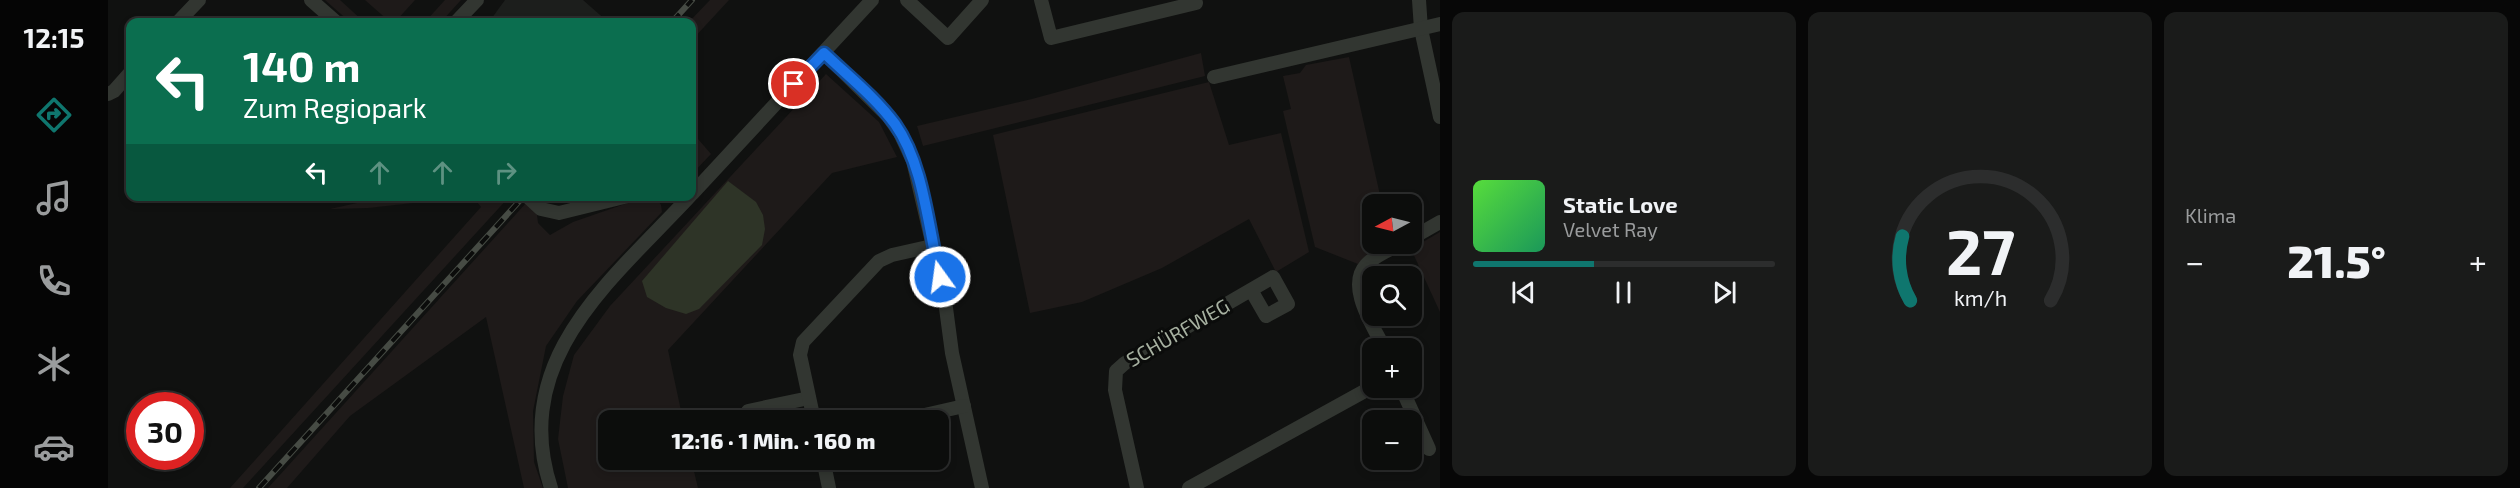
<!DOCTYPE html>
<html lang="de">
<meta charset="utf-8">
<style>
:root{--surface:#0c0d0c;--page:#1a1b1a;--text:#f1f3f6;--muted:#9a9c9d;--line:#2c2d2d;--accent:#0f766e}
body{margin:0;font-family:"Exo 2",sans-serif;background:var(--page);color:var(--text);height:100vh;display:flex;flex-direction:column;font-size:22px;white-space:nowrap}
*{box-sizing:border-box;margin:0}
p{font-size:20px;color:var(--muted)}
.icon{flex:none;width:33px;height:33px;fill:none;stroke:currentColor;stroke-width:2;stroke-linecap:round;stroke-linejoin:round}
.map{position:relative;flex:1;overflow:hidden}
.panel{display:flex;flex-direction:column;gap:12px;padding:12px;background:#070707;width:1080px}
.panel>*{flex:none}
.banner{position:absolute;left:18px;top:18px;width:570px;height:183px;border-radius:12px;box-shadow:0 3px 9px #0003,0 0 0 2px var(--line);background:#0b6e4f;color:#fff;overflow:hidden}
.needle{width:39px;rotate:263deg}
.tools{position:absolute;left:1254px;top:194px;display:grid;gap:12px}
.tools a{display:grid;place-items:center;width:60px;height:60px;border-radius:12px;background:var(--surface);box-shadow:0 3px 9px #0003,0 0 0 2px var(--line);font-size:30px}
.speed{position:absolute;left:18px;top:392px;display:flex;gap:12px;font-size:30px;font-weight:700;text-align:center}
.speed>*{display:grid;place-content:center;width:78px;height:78px;border-radius:50%;background:var(--surface);box-shadow:0 3px 9px #0003,0 0 0 2px var(--line);line-height:1}
.speed .limit{border:9px solid #d22;background:#fff;color:#111}
.pin{position:absolute;display:grid;place-items:center;width:51px;height:51px;color:#fff;margin:-26px;border:3px solid #fff;border-radius:50%;box-shadow:0 2px 6px #0007}
.me{position:absolute;width:66px;margin:-33px;rotate:346deg;stroke-linejoin:round;filter:drop-shadow(0 0 4px #0008)}
.turn{display:flex;align-items:center;gap:21px;height:126px;padding:0 18px;font-size:27px}
.turn .icon{width:78px;height:78px;stroke-width:2.5}
.turn b{display:block;font-size:42px;line-height:51px}
.lanes{display:flex;align-items:center;height:57px;padding:0 18px;background:#0003;justify-content:center;gap:30px;direction:ltr}
.lanes .off{opacity:.35}
.big{font-size:45px;font-weight:800;line-height:1.1}
.panel .widget{flex:1;display:flex;flex-direction:column;justify-content:center;gap:9px;min-width:0;padding:0 21px;border-radius:12px;background:var(--page)}
.panel .dial{align-items:center;gap:0}
.dial svg{height:156px;overflow:visible;fill:none;stroke:var(--line);stroke-width:7;stroke-linecap:round;text-anchor:middle}
.dial text{fill:var(--text);stroke:none}
.song{display:flex;align-items:center;gap:18px}
.cover{width:72px;height:72px;border-radius:9px;background:linear-gradient(135deg,hsl(110 70% 55%),hsl(150 70% 35%))}
.played{height:6px;border-radius:3px;background:linear-gradient(90deg,var(--accent) 40%,var(--line) 40%)}
.keys{display:flex;justify-content:space-around;direction:ltr}
.heat{display:flex;justify-content:space-between;align-items:center;font-size:33px;direction:ltr}
.panel .tiles{flex:1;display:grid;gap:12px;grid-template-columns:repeat(3,1fr)}
.trip{position:absolute;left:490px;top:410px;width:351px;height:60px;border-radius:12px;background:var(--surface);box-shadow:0 3px 9px #0003,0 0 0 2px var(--line);font-weight:800;line-height:60px;text-align:center}
main{display:flex;flex:1;min-height:0}
.tabs{display:flex;flex-direction:column;width:108px;justify-content:space-around;align-items:center;background:#050505;color:var(--muted)}
.tabs .icon{width:42px;height:42px}
.tabs .on{color:var(--accent)}
.tabs b{font-size:27px;color:var(--text)}
.map>svg:first-child{display:block}
.built{fill:#1c1e1c}
.green{fill:#1e1a19}
.water{fill:#2e3427}
.lines{fill:none;stroke-linecap:round;stroke-linejoin:round}
.minor{stroke:#323631;stroke-width:14}
.rail-casing{stroke:#464b44;stroke-width:6}
.rail{stroke:#0b0c0b;stroke-width:4;stroke-dasharray:11;stroke-linecap:butt}
.route-casing{stroke:#114b97;stroke-width:15}
.route{stroke:#1a73e8;stroke-width:10}
.labels{text-anchor:middle;stroke-width:6;stroke-linejoin:round;paint-order:stroke}
.street-label{font-size:20px;fill:#a7b1a1;stroke:#0b0c0b}
</style>
<main>
<nav class="tabs">
<b>12:15</b>
<svg class="icon on" aria-label="directions" viewBox="0 0 24 24"><path d="M12 3l9 9-9 9-9-9zM9 14v-3h6M13 9l2 2-2 2"/></svg>
<svg class="icon" aria-label="music" viewBox="0 0 24 24"><path d="M9 18V5l10-2v13"/><circle cx="6" cy="18" r="3"/><circle cx="16" cy="16" r="3"/></svg>
<svg class="icon" aria-label="phone" viewBox="0 0 24 24"><path d="M5 4h4l2 5-3 2q2 4 5 5l2-3 5 2v4C11 20 4 13 5 4z"/></svg>
<svg class="icon" aria-label="climate" viewBox="0 0 24 24"><path d="M12 3v18M4 7l16 10M4 17L20 7"/></svg>
<svg class="icon" aria-label="car" viewBox="0 0 24 24"><path d="M5 17H2v-5l4-1 3-4h7l3 4 3 1v5h-3M9 17h6M6 11h13"/><circle cx="7" cy="17" r="2"/><circle cx="17" cy="17" r="2"/></svg>
</nav>
<div class="map">
<svg width="1332" height="488" viewBox="0 0 1332 488">
<rect width="100%" height="100%" fill="#101110"/>
<path class="built" d="M397,0H475L500,22H381Z"/>
<g class="green">
<path d="M217,0H232L256,22H242Z"/>
<path d="M257,0H307L287,22H282Z"/>
<path d="M337,0H353L333,22H317Z"/>
<path d="M602,0H621L584,40V22H581Z"/>
<path d="M1093,53L1097,76L815,146L809,126L924,99Z"/>
<path d="M1241,57L1274,204H1264V243H1282L1259,255L1250,264L1207,247L1175,111L1183,109L1175,76L1192,73L1198,65Z"/>
<path d="M718,74L771,122L789,157L724,173L560,350L575,420H501V459H583L590,488H460L450,439L455,396L466,355L502,306Z"/>
<path d="M1101,82L1121,145L1173,133L1201,252L1168,272L1141,219L1054,268L974,302L922,313L885,135Z"/>
<path d="M584,132L603,154L584,174Z"/>
<path d="M276,197V196L359,197L260,208L222,209Z"/>
<path d="M365,197H401L135,488H122L373,207Z"/>
<path d="M537,197L549,198L553,205L554,212L469,301L438,346L425,411L426,462L435,488H416L378,317L242,416L179,488H160L418,203L429,215L430,223L442,235L465,222Z"/>
<path d="M1332,232V312L1303,249Z"/>
</g>
<path class="water" d="M620,181L648,202L655,215L657,229L654,245L591,309L578,314L558,308L539,297L534,281Z"/>
<g class="lines">
<g class="minor">
<path d="M203,0L228,22"/>
<path d="M799,0L840,38L874,0"/>
<path d="M933,0L943,38L1088,3"/>
<path d="M1311,0L1313,29L1332,117"/>
<path d="M70,22L91,0"/>
<path d="M348,22L369,0"/>
<path d="M716,53L780,116L792,133L805,161L836,293L844,353L874,488"/>
<path d="M1106,77L1332,24"/>
<path d="M0,94L6,91L22,73"/>
<path d="M584,194L764,0"/>
<path d="M419,196L433,209L451,213L520,196"/>
<path d="M1304,238L1332,222"/>
<path d="M1276,348C1266,327 1238,287 1258,265C1267,255 1283,249 1295,243"/>
<path d="M1293,387L1321,449"/>
<path d="M640,411L701,398"/>
<path d="M799,419L856,406"/>
<path d="M706,420L692,355L695,342L771,261L784,255L824,246"/>
<path d="M715,459L721,488"/>
<path d="M443,488C401,359 504,280 582,196"/>
<path d="M1029,488L1007,390L1008,371L1017,363L1165,277L1180,304L1158,316L1143,290"/>
<path d="M1081,488L1264,387"/>
</g>
<g class="rail-casing">
<g id="rail">
<path d="M564,22L584,0"/>
<path d="M151,488L416,196"/>
</g>
</g>
<use href="#rail" class="rail"/>
</g>
<g class="lines">
<g class="route-casing">
<path id="route" d="M686,84L716,53C740,76 767,97 787,124C816,165 820,228 832,277"/>
</g>
<use href="#route" class="route"/>
</g>
<g class="labels">
<g class="street-label">
<text transform="translate(1070 333) rotate(-30)" y="7">SCHÜRFWEG</text>
</g>
</g>
</svg>
<div class="tools">
<a><svg class="needle" viewBox="-14 -14 28 28"><path d="M0-13l5 13h-10z" fill="#e53935"/><path d="M0 13l5-13h-10z" fill="#9a9c9d"/></svg></a>
<a><svg class="icon" aria-label="search" viewBox="0 0 24 24"><circle cx="10" cy="10" r="6"/><path d="M15 15l6 6"/></svg></a>
<a>+</a>
<a>−</a>
</div>
<div class="speed"><div class="limit">30</div></div>
<div class="pin" style="left:686px;top:84px;background:#d93025"><svg class="icon" aria-label="arrive" viewBox="0 0 24 24"><path d="M6 21V4h12l-3 4 3 4H6"/></svg></div>
<svg class="me" style="left:832px;top:277px" viewBox="-20 -20 40 40"><circle r="17" fill="#1a73e8" stroke="#fff" stroke-width="3"/><path d="M0-11L8 9 0 5-8 9z" fill="#fff"/></svg>
<div class="trip">12:16 · 1 Min. · 160 m</div>
<div class="banner">
<div class="turn"><svg class="icon" aria-label="left" viewBox="0 0 24 24"><path d="M17 20v-9H6M10 6l-5 5 5 5"/></svg><div><b>140 m</b>Zum Regiopark</div></div>
<div class="lanes"><svg class="icon" aria-label="left" viewBox="0 0 24 24"><path d="M17 20v-9H6M10 6l-5 5 5 5"/></svg><svg class="icon off" aria-label="ahead" viewBox="0 0 24 24"><path d="M12 20V5M6 11l6-6 6 6"/></svg><svg class="icon off" aria-label="ahead" viewBox="0 0 24 24"><path d="M12 20V5M6 11l6-6 6 6"/></svg><svg class="icon off" aria-label="right" viewBox="0 0 24 24"><path d="M7 20v-9h11M14 6l5 5-5 5"/></svg></div>
</div>
</div>
<section class="panel">
<div class="tiles">
<div class="widget">
<div class="song"><i class="cover"></i><div><b>Static Love</b><p>Velvet Ray</p></div></div>
<div class="played"></div>
<div class="keys"><svg class="icon" aria-label="previous" viewBox="0 0 24 24"><path d="M18 5L8 12l10 7zM5 5v14"/></svg><svg class="icon" aria-label="pause" viewBox="0 0 24 24"><path d="M8 5v14M16 5v14"/></svg><svg class="icon" aria-label="next" viewBox="0 0 24 24"><path d="M6 5l10 7-10 7zM19 5v14"/></svg></div>
</div>
<div class="widget dial"><svg viewBox="0 0 100 80">
<path d="M14 69A42 42 0 1 1 86 69"/>
<path d="M14 69A42 42 0 0 1 10 36" stroke="#0f766e"/>
<text x="50" y="56" font-size="32" font-weight="700">27</text>
<text x="50" y="72" font-size="11">km/h</text>
</svg></div>
<div class="widget"><p>Klima</p>
<div class="heat"><a>−</a><b class="big">21.5°</b><a>+</a></div>
</div>
</div>
</section>
</main>
